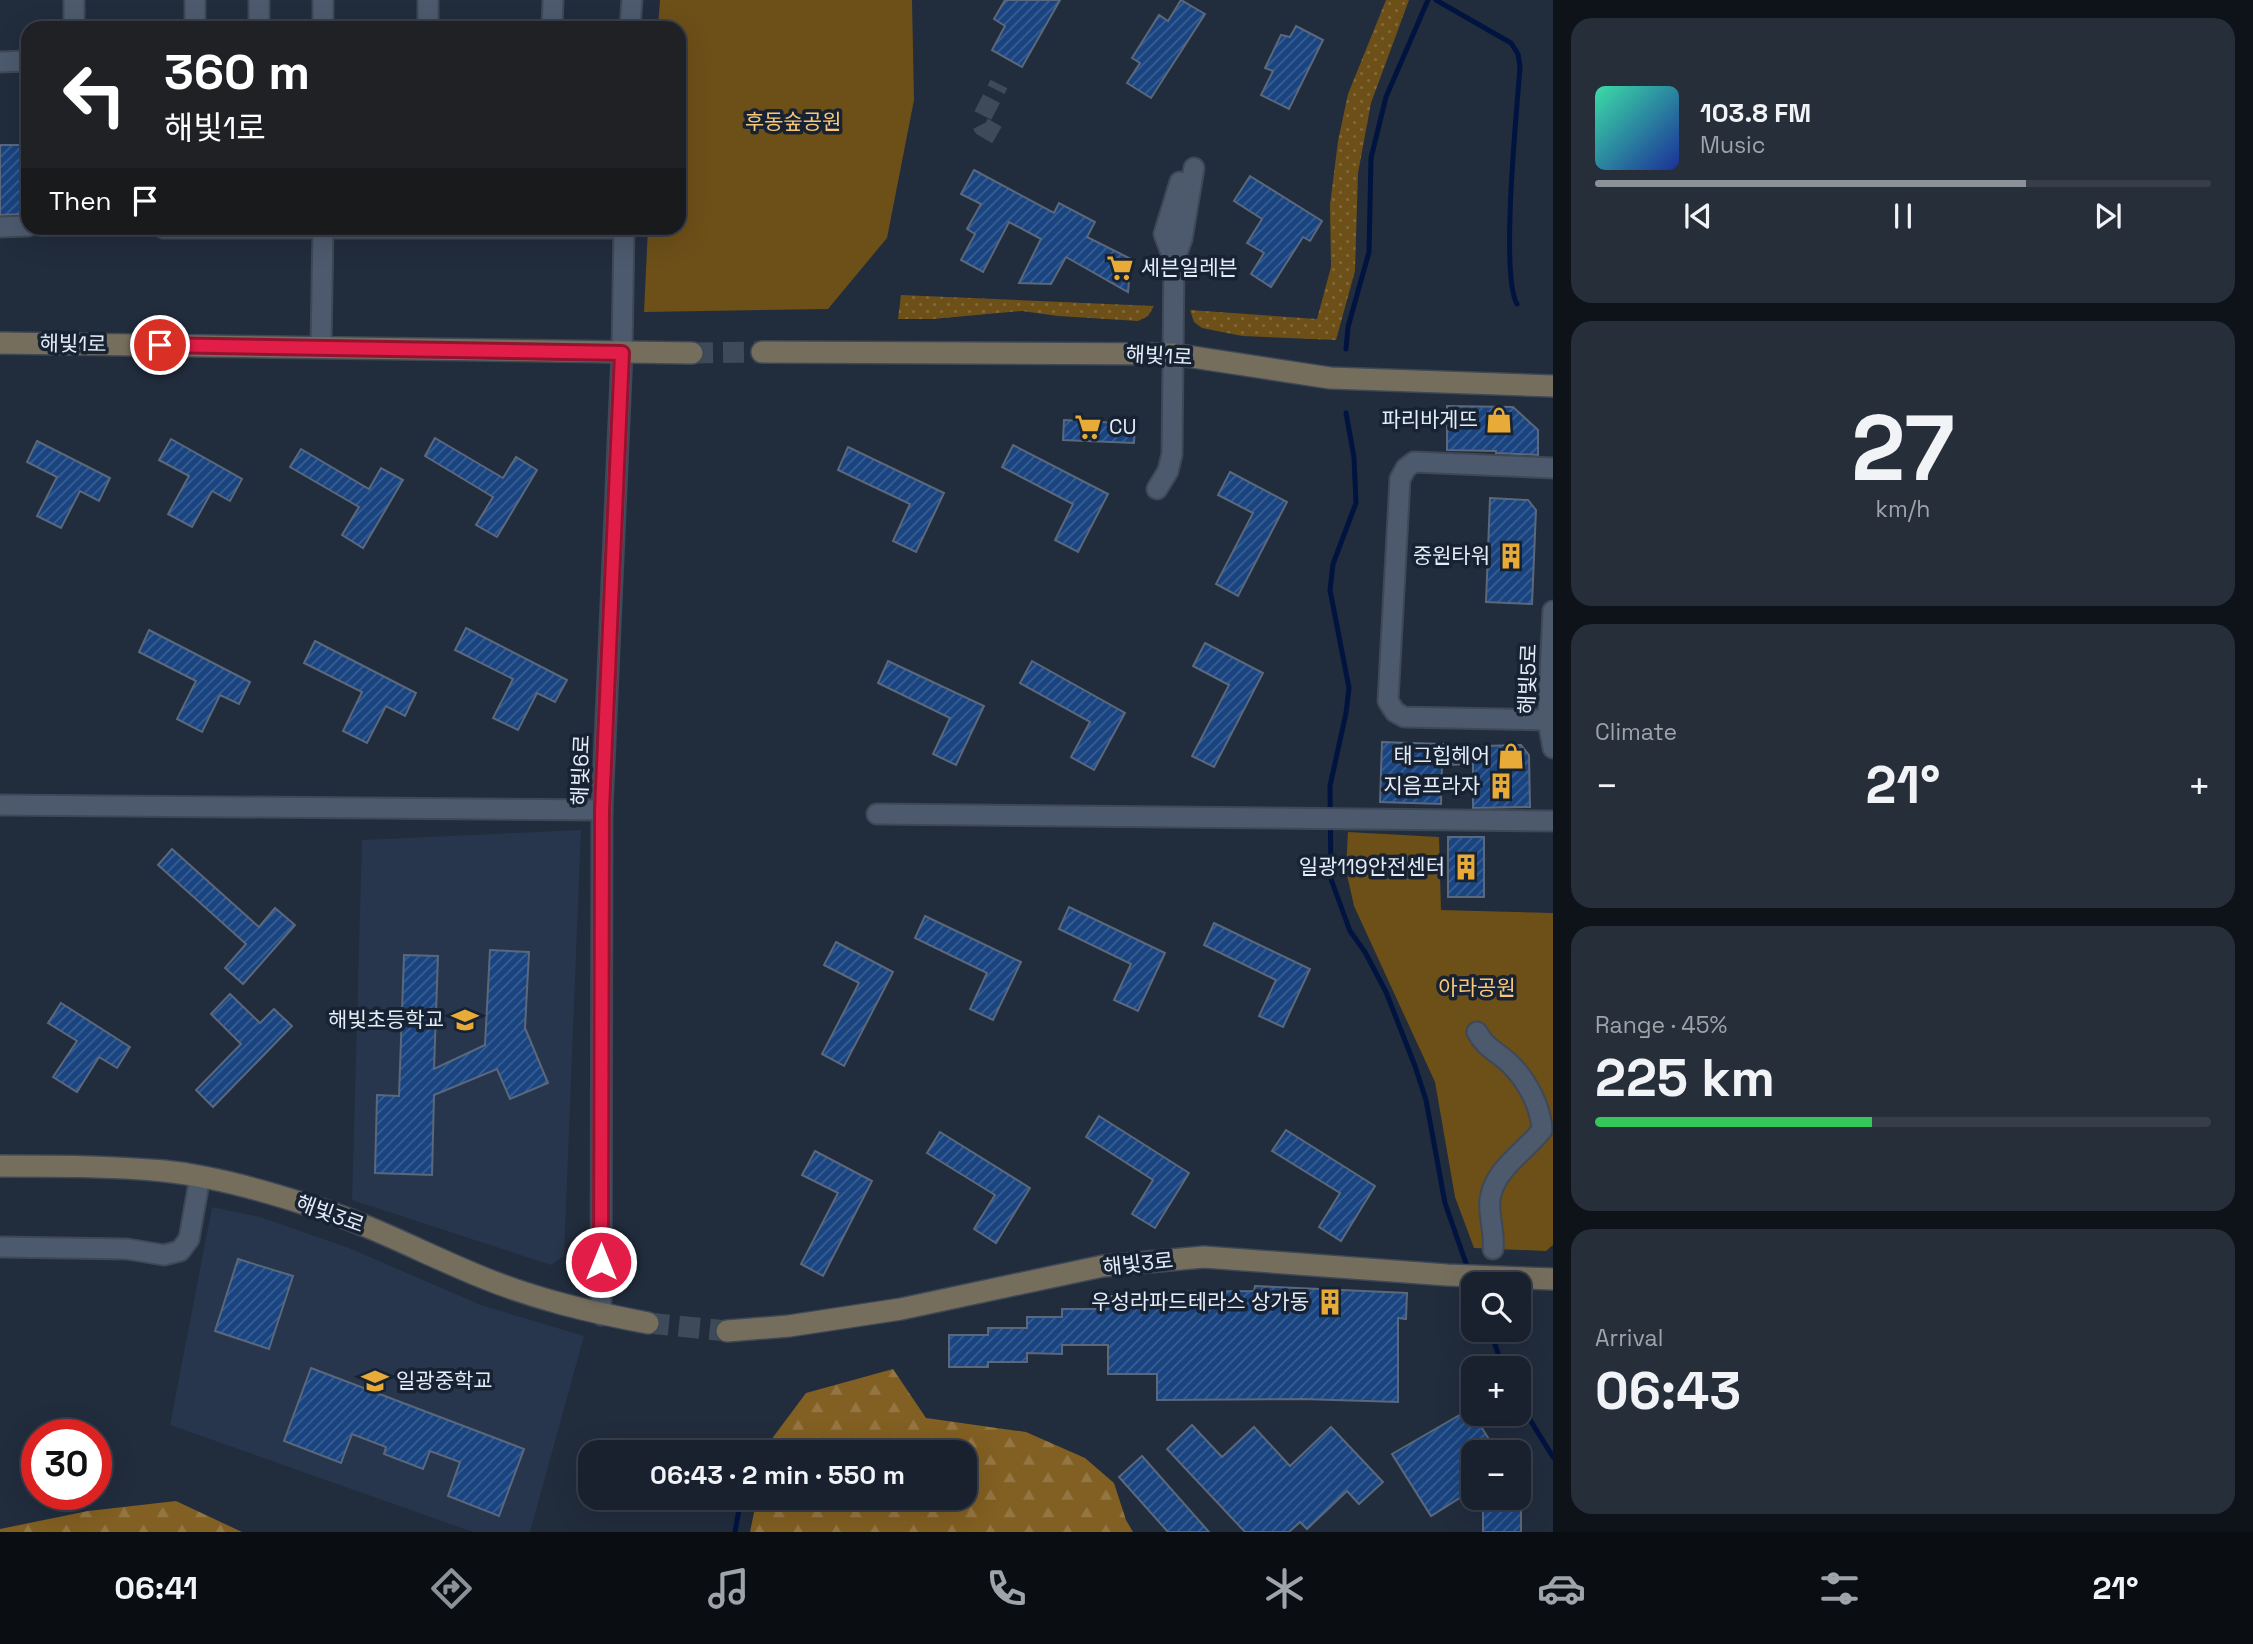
<!DOCTYPE html>
<meta charset="utf-8">
<style>
:root{--surface:#19212e;--page:#262e3a;--text:#f1f3f6;--muted:#9fa3aa;--line:#373e4a;--accent:#8c9099}
body{margin:0;font-family:"Space Grotesk","Noto Sans KR",sans-serif;background:var(--page);color:var(--text);height:100vh;display:flex;flex-direction:column;font-size:26px;white-space:nowrap}
*{box-sizing:border-box;margin:0}
p{font-size:23px;color:var(--muted)}
.icon{flex:none;width:38px;height:38px;fill:none;stroke:currentColor;stroke-width:2;stroke-linecap:round;stroke-linejoin:round}
.map{position:relative;flex:1;overflow:hidden}
.panel{display:flex;flex-direction:column;gap:18px;padding:18px;background:#0e1219;width:700px}
.panel>*{flex:none}
.banner{position:absolute;left:21px;top:21px;width:665px;height:214px;border-radius:21px;box-shadow:0 7px 28px #0002,0 0 0 2px var(--line);background:#202124;color:#fff;overflow:hidden}
.buttons{position:absolute;left:1461px;top:1272px;display:grid;gap:14px}
.buttons a{display:grid;place-items:center;width:70px;height:70px;border-radius:14px;background:var(--surface);box-shadow:0 7px 28px #0002,0 0 0 2px var(--line);font-size:35px}
.speed{position:absolute;left:21px;top:1419px;display:flex;gap:14px;font-size:35px;font-weight:700;text-align:center}
.speed>*{display:grid;place-content:center;width:91px;height:91px;border-radius:50%;background:var(--surface);box-shadow:0 7px 28px #0002,0 0 0 2px var(--line);line-height:1}
.speed .limit{border:10px solid #d22;background:#fff;color:#111}
.pin{position:absolute;display:grid;place-items:center;width:60px;height:60px;color:#fff;margin:-30px;border:4px solid #fff;border-radius:50%;box-shadow:0 2px 7px #0007}
.me{position:absolute;width:77px;margin:-38px;rotate:0deg;stroke-linejoin:round;filter:drop-shadow(0 0 5px #0008)}
.turn{display:flex;align-items:center;gap:24px;height:147px;padding:0 28px;font-size:32px}
.turn .icon{width:91px;height:91px;stroke-width:2.5}
.turn b{display:block;font-size:49px;line-height:60px}
.then{display:flex;align-items:center;height:66px;padding:0 28px;background:#0003;gap:14px;font-size:26px}
.big{font-size:52px;font-weight:600;line-height:1.1}
.panel .tile{flex:1;display:flex;flex-direction:column;justify-content:center;gap:10px;min-width:0;padding:0 24px;border-radius:21px;background:var(--page)}
.panel .dial{align-items:center;gap:0}
.dial b{font-size:91px;line-height:1}
.song{display:flex;align-items:center;gap:21px}
.cover{width:84px;height:84px;border-radius:10px;background:linear-gradient(135deg,hsl(160 70% 55%),hsl(230 70% 35%))}
.played{height:7px;border-radius:4px;background:linear-gradient(90deg,var(--accent) 70%,var(--line) 70%)}
.keys{display:flex;justify-content:space-around;direction:ltr}
.heat{display:flex;justify-content:space-between;align-items:center;font-size:38px;direction:ltr}
.charge{height:10px;border-radius:5px;background:linear-gradient(90deg,#34c759 45%,var(--line) 0)}
.trip{position:absolute;left:578px;top:1440px;width:399px;height:70px;border-radius:21px;background:var(--surface);box-shadow:0 7px 28px #0002,0 0 0 2px var(--line);font-weight:600;line-height:70px;text-align:center}
.dock{display:flex;height:112px;justify-content:space-around;align-items:center;background:#0a0d12;color:var(--muted)}
.dock .icon{width:49px;height:49px}
.dock .current{color:var(--accent)}
.dock b{font-size:32px;color:var(--text)}
main{display:flex;flex:1;min-height:0}
.map>svg:first-child{display:block}
.built{fill:#27364c}
.grass{fill:url(#grass-dots)}
.forest{fill:url(#forest-firs)}
.park{fill:#6d4f18}
.lines{fill:none;stroke-linecap:round;stroke-linejoin:round}
.stream{stroke:#00143f;stroke-width:5}
.building{fill:url(#building-hatch);stroke:#5b687b;stroke-width:2}
.street-tunnel{stroke:#3e4959;stroke-width:19;stroke-dasharray:19 10;stroke-linecap:butt}
.secondary-tunnel{stroke:#3e4959;stroke-width:21;stroke-dasharray:21 10;stroke-linecap:butt}
.street-casing{stroke:#3e4856;stroke-width:23}
.secondary-casing{stroke:#3e4856;stroke-width:24}
.street{stroke:#4d5a6d;stroke-width:19}
.secondary{stroke:#766e5d;stroke-width:21}
.route-casing{stroke:#92132f;stroke-width:18}
.route{stroke:#e11d48;stroke-width:12}
.labels{text-anchor:middle;stroke-width:7;stroke-linejoin:round;paint-order:stroke}
.park-label{font-size:21px;fill:#f9c777;stroke:#172233}
.poi-label{font-size:21px;fill:#e4ecf7;stroke:#172233;text-anchor:end}
.street-label{font-size:21px;fill:#e4ecf7;stroke:#172233}
</style>
<main>
<div class="map">
<svg width="1553" height="1532" viewBox="0 0 1553 1532">
<defs>
<pattern id="grass-dots" width="8" height="8" patternUnits="userSpaceOnUse" patternTransform="scale(1.75)"><rect width="8" height="8" fill="#6d4f18"/><path d="M2 2h.1M6 6h.1" fill="none" stroke="#82683a" stroke-width="1.8" stroke-linecap="round"/></pattern>
<pattern id="forest-firs" width="22" height="20" patternUnits="userSpaceOnUse" patternTransform="scale(1.75)"><rect width="22" height="20" fill="#825f22"/><path d="M5 1l3.5 6h-7zM16 11l3.5 6h-7z" fill="#947643"/></pattern>
<pattern id="building-hatch" width="6" height="6" patternUnits="userSpaceOnUse" patternTransform="scale(1.75)"><rect width="6" height="6" fill="#194480"/><path d="M-1 1l2-2M0 6l6-6M5 7l2-2" fill="none" stroke="#3a5f93"/></pattern>
</defs>
<rect width="100%" height="100%" fill="#212c3d"/>
<g class="built">
<path d="M581,830L564,1256L551,1265L352,1200L362,840Z"/>
<path d="M212,1207L260,1217L349,1248L481,1305L584,1336L530,1532H473L170,1425Z"/>
</g>
<g class="grass">
<path d="M1386,0H1409L1371,103L1358,173L1355,271L1336,340L1242,336L1202,328L1194,322L1190,310L1317,319L1331,267L1330,205L1338,141L1348,94Z"/>
<path d="M901,295L1154,306L1148,316L1138,321L1058,316L1022,311L933,319H898Z"/>
</g>
<g class="forest">
<path d="M893,1369L926,1418L1026,1432L1085,1458L1114,1483L1126,1520L1133,1532H750L757,1498H964V1452H766L768,1444L806,1393Z"/>
<path d="M176,1501L242,1532H0V1529L88,1511Z"/>
</g>
<g class="park">
<path d="M660,0H912L914,100L887,238L828,309L644,312L648,228H679V28H658Z"/>
<path d="M1348,832L1439,837L1441,910L1553,913V1245L1546,1251L1474,1248L1455,1197L1435,1082L1354,906L1346,870Z"/>
</g>
<g class="lines">
<g class="stream">
<path d="M1436,0L1511,43L1518,54L1520,67C1517,110 1500,274 1517,304"/>
<path d="M1346,349L1348,327L1369,252L1371,158L1386,97L1428,0"/>
<path d="M1346,413L1354,457L1356,503L1333,564L1330,590L1349,688L1346,713L1330,786L1331,879L1350,931L1365,952L1386,992L1415,1066L1426,1100L1445,1203L1469,1272"/>
<path d="M1490,1330L1503,1368"/>
<path d="M1519,1402L1553,1457"/>
<path d="M757,1452L758,1450"/>
<path d="M735,1532L741,1498"/>
</g>
</g>
<g class="building">
<path d="M1005,0H1060L1022,67L992,50L1005,26L994,19Z"/>
<path d="M1181,0L1205,14L1151,98L1127,83L1140,63L1132,58L1159,15L1168,21Z"/>
<path d="M1296,26L1323,40L1289,109L1261,95L1273,71L1265,68L1281,35L1290,37Z"/>
<path d="M0,145H28V214L0,215Z"/>
<path d="M974,170L1054,213L1059,203L1095,222L1087,237L1131,259L1128,292L1066,257L1051,284L1019,283L1041,239L1009,222L983,272L961,260L975,234L967,229L981,204L961,194Z"/>
<path d="M1250,176L1322,221L1310,241L1303,237L1271,287L1251,274L1264,253L1247,243L1262,219L1234,201Z"/>
<path d="M1447,406L1513,407L1538,430V455L1496,453V451L1447,450Z"/>
<path d="M1064,420L1135,424L1134,443L1063,440Z"/>
<path d="M435,438L503,478L516,457L537,470L497,537L476,525L493,497L425,456Z"/>
<path d="M171,439L242,479L230,501L212,491L192,527L168,514L189,476L159,460Z"/>
<path d="M37,441L110,478L99,501L80,491L61,528L37,516L57,477L27,462Z"/>
<path d="M1013,445L1108,494L1078,552L1055,540L1073,504L1002,467Z"/>
<path d="M848,447L944,493L916,552L893,541L910,504L838,470Z"/>
<path d="M301,449L369,489L381,468L403,480L363,548L342,535L359,507L290,467Z"/>
<path d="M1230,472L1287,502L1238,596L1216,584L1253,513L1218,495Z"/>
<path d="M1490,498L1528,500L1536,510L1532,604L1486,602Z"/>
<path d="M466,628L567,680L555,702L537,693L518,730L493,718L513,679L455,650Z"/>
<path d="M149,630L250,682L239,704L220,695L202,732L177,719L196,681L139,652Z"/>
<path d="M315,641L416,693L405,716L386,706L367,743L343,731L362,692L304,663Z"/>
<path d="M1205,643L1263,673L1214,767L1192,756L1229,685L1193,666Z"/>
<path d="M888,661L984,706L956,765L933,754L950,718L878,683Z"/>
<path d="M1032,661L1125,713L1094,770L1071,757L1090,722L1020,683Z"/>
<path d="M1382,742L1443,744V747L1521,745L1529,755L1530,807L1473,808V764L1442,765L1441,804L1380,802Z"/>
<rect x="1448" y="837" width="36" height="60"/>
<path d="M172,849L259,927L275,908L295,925L243,984L225,968L246,944L158,865Z"/>
<path d="M1069,907L1165,953L1138,1011L1114,1000L1131,964L1059,929Z"/>
<path d="M925,916L1021,962L993,1020L970,1009L987,973L915,938Z"/>
<path d="M1214,923L1310,969L1283,1027L1259,1016L1276,980L1204,945Z"/>
<path d="M836,942L893,972L844,1066L822,1054L859,983L824,965Z"/>
<path d="M490,950L529,952L525,1028L548,1083L510,1099L497,1069L434,1095L432,1175L375,1173L377,1095L399,1096L404,955L438,956L434,1069L485,1045Z"/>
<path d="M230,994L260,1023L274,1009L292,1026L213,1107L196,1090L241,1044L211,1014Z"/>
<path d="M61,1003L130,1047L117,1068L99,1057L77,1092L53,1077L77,1041L48,1023Z"/>
<path d="M1099,1116L1189,1173L1155,1228L1132,1214L1153,1180L1086,1137Z"/>
<path d="M1286,1130L1375,1186L1341,1241L1319,1227L1340,1193L1272,1151Z"/>
<path d="M940,1132L1030,1188L996,1243L974,1229L995,1195L927,1153Z"/>
<path d="M815,1151L872,1181L823,1276L801,1264L838,1193L802,1175Z"/>
<path d="M238,1259L293,1276L269,1349L215,1331Z"/>
<path d="M1255,1286L1407,1293L1406,1319L1398,1318V1402L1303,1399L1157,1400V1374H1108V1345H1062V1354L1027,1353V1362H988V1367H949V1335H988V1328H1027V1317H1062V1309H1108V1296L1157,1297V1292L1254,1291Z"/>
<path d="M311,1368L524,1449L499,1516L448,1496L460,1462L430,1451L423,1469L384,1454L386,1447L352,1434L341,1463L284,1441Z"/>
<path d="M1470,1409L1497,1452H1474V1489L1431,1516L1392,1454Z"/>
<path d="M1192,1425L1222,1457L1254,1427L1290,1466L1331,1427L1383,1482L1359,1504L1347,1491L1307,1529L1300,1522L1289,1532H1245L1167,1449Z"/>
<path d="M1142,1456L1209,1532H1168L1119,1477Z"/>
<rect x="1483" y="1498" width="38" height="34"/>
</g>
<g class="lines">
<path class="street-tunnel" d="M997,135L983,127L980,121L999,84"/>
<g class="secondary-tunnel">
<path d="M692,353L762,352"/>
<path d="M648,1323L727,1331"/>
</g>
<g class="street-casing">
<g id="street">
<path d="M74,0V28"/>
<path d="M195,0V28"/>
<path d="M259,0V28"/>
<path d="M323,28V0"/>
<path d="M428,28V0"/>
<path d="M552,28L553,0"/>
<path d="M630,28L632,0"/>
<path d="M0,62L28,61"/>
<path d="M0,227L28,226"/>
<path d="M164,228H624"/>
<path d="M1174,261L1164,234L1180,182"/>
<path d="M321,347L323,228"/>
<path d="M1157,489L1168,471L1172,454L1174,261L1182,239L1194,168"/>
<path d="M1553,611L1548,720L1553,748"/>
<path d="M1548,720L1404,717L1395,712L1388,701L1400,479L1406,468L1414,462L1553,468"/>
<path d="M0,805L602,810"/>
<path d="M877,814L1553,821"/>
<path d="M1477,1032C1486,1049 1500,1053 1512,1066C1528,1082 1541,1108 1542,1130C1525,1152 1495,1168 1490,1199C1488,1215 1495,1232 1493,1249"/>
<path d="M0,1247L127,1249L164,1255L180,1251L189,1239L200,1177"/>
<path d="M601,1315L602,810L622,353L624,228"/>
</g>
</g>
<g class="secondary-casing">
<g id="secondary">
<path d="M0,343L692,353"/>
<path d="M762,352L1173,354L1330,378L1553,386"/>
<path d="M0,1166C55,1166 110,1166 164,1171C213,1176 262,1190 308,1205C367,1223 423,1253 479,1276C534,1299 590,1312 648,1323"/>
<path d="M727,1331L789,1326L901,1309L1103,1266L1204,1257L1447,1275L1553,1279"/>
</g>
</g>
<use href="#street" class="street"/>
<use href="#secondary" class="secondary"/>
</g>
<g class="lines">
<g class="route-casing">
<path id="route" d="M160,345L622,353L602,810L601,1262"/>
</g>
<use href="#route" class="route"/>
</g>
<defs>
<g id="supermarket-bare" transform="scale(2.1)"><path d="M-6-5.5h2.5l.6 2H6L4.5 2H-2.5L-4.4-4H-6ZM-1.5 3.2a1.3 1.3 0 1 0 .1 0ZM3 3.2a1.3 1.3 0 1 0 .1 0Z" fill="#e9ab38" stroke="#172233" stroke-width="2.5" paint-order="stroke"/></g>
<g id="shop-bare" transform="scale(2.1)"><path d="M-5-2.5h2.3a2.7 3.5 0 0 1 5.4 0H5L5.5 6h-11ZM-1.5-2.5h3a1.5 2.3 0 0 0-3 0Z" fill="#e9ab38" stroke="#172233" stroke-width="2.5" paint-order="stroke"/></g>
<g id="building-bare" transform="scale(2.1)"><path d="M-4-6H4V6H1V3H-1V6H-4ZM-2.5-4.3h1.7v1.8h-1.7ZM.8-4.3h1.7v1.8H.8ZM-2.5-1h1.7V.8h-1.7ZM.8-1h1.7V.8H.8Z" fill="#e9ab38" stroke="#172233" stroke-width="2.5" paint-order="stroke"/></g>
<g id="school-bare" transform="scale(2.1)"><path d="M0-5L7-2L0 1L-7-2ZM-4 1L0 2.5L4 1V4Q0 6-4 4Z" fill="#e9ab38" stroke="#172233" stroke-width="2.5" paint-order="stroke"/></g>
</defs>
<g fill-rule="evenodd">
<use href="#supermarket-bare" x="1120" y="268"/>
<use href="#shop-bare" x="1499" y="420"/>
<use href="#supermarket-bare" x="1088" y="427"/>
<use href="#building-bare" x="1511" y="556"/>
<use href="#shop-bare" x="1511" y="756"/>
<use href="#building-bare" x="1501" y="786"/>
<use href="#building-bare" x="1466" y="867"/>
<use href="#school-bare" x="465" y="1020"/>
<use href="#building-bare" x="1330" y="1302"/>
<use href="#school-bare" x="375" y="1381"/>
</g>
<g class="labels">
<g class="park-label">
<text x="793" y="129">후동숲공원</text>
<text x="1477" y="995">아라공원</text>
</g>
<g class="poi-label">
<text x="1141" y="275" text-anchor="start">세븐일레븐</text>
<text x="1478" y="427">파리바게뜨</text>
<text x="1109" y="434" text-anchor="start">CU</text>
<text x="1490" y="563">중원타워</text>
<text x="1490" y="763">태그힙헤어</text>
<text x="1480" y="793">지음프라자</text>
<text x="1445" y="874">일광119안전센터</text>
<text x="444" y="1027">해빛초등학교</text>
<text x="1309" y="1309">우성라파드테라스 상가동</text>
<text x="396" y="1388" text-anchor="start">일광중학교</text>
</g>
<g class="street-label">
<text transform="translate(73 344) rotate(1)" y="7">해빛1로</text>
<text transform="translate(1159 356) rotate(3)" y="7">해빛1로</text>
<text transform="translate(1528 679) rotate(-88)" y="7">해빛5로</text>
<text transform="translate(581 770) rotate(-88)" y="7">해빛6로</text>
<text transform="translate(330 1214) rotate(20)" y="7">해빛3로</text>
<text transform="translate(1138 1264) rotate(-6)" y="7">해빛3로</text>
</g>
</g>
</svg>
<div class="buttons">
<a><svg class="icon" aria-label="search" viewBox="0 0 24 24"><circle cx="10" cy="10" r="6"/><path d="M15 15l6 6"/></svg></a>
<a>+</a>
<a>−</a>
</div>
<div class="speed"><div class="limit">30</div></div>
<div class="pin" style="left:160px;top:345px;background:#d93025"><svg class="icon" aria-label="arrive" viewBox="0 0 24 24"><path d="M6 21V4h12l-3 4 3 4H6"/></svg></div>
<svg class="me" style="left:601px;top:1262px" viewBox="-20 -20 40 40"><circle r="17" fill="#e11d48" stroke="#fff" stroke-width="3"/><path d="M0-11L8 9 0 5-8 9z" fill="#fff"/></svg>
<div class="trip">06:43 · 2 min · 550 m</div>
<div class="banner">
<div class="turn"><svg class="icon" aria-label="left" viewBox="0 0 24 24"><path d="M17 20v-9H6M10 6l-5 5 5 5"/></svg><div><b>360 m</b>해빛1로</div></div>
<div class="then">Then<svg class="icon" aria-label="arrive" viewBox="0 0 24 24"><path d="M6 21V4h12l-3 4 3 4H6"/></svg></div>
</div>
</div>
<section class="panel">
<div class="tile">
<div class="song"><i class="cover"></i><div><b>103.8 FM</b><p>Music</p></div></div>
<div class="played"></div>
<div class="keys"><svg class="icon" aria-label="previous" viewBox="0 0 24 24"><path d="M18 5L8 12l10 7zM5 5v14"/></svg><svg class="icon" aria-label="pause" viewBox="0 0 24 24"><path d="M8 5v14M16 5v14"/></svg><svg class="icon" aria-label="next" viewBox="0 0 24 24"><path d="M6 5l10 7-10 7zM19 5v14"/></svg></div>
</div>
<div class="tile dial"><b>27</b><p>km/h</p></div>
<div class="tile"><p>Climate</p>
<div class="heat"><a>−</a><b class="big">21°</b><a>+</a></div>
</div>
<div class="tile"><p>Range · 45%</p><b class="big">225 km</b><div class="charge"></div></div>
<div class="tile"><p>Arrival</p><b class="big">06:43</b></div>
</section>
</main>
<nav class="dock">
<b>06:41</b>
<svg class="icon current" aria-label="directions" viewBox="0 0 24 24"><path d="M12 3l9 9-9 9-9-9zM9 14v-3h6M13 9l2 2-2 2"/></svg>
<svg class="icon" aria-label="music" viewBox="0 0 24 24"><path d="M9 18V5l10-2v13"/><circle cx="6" cy="18" r="3"/><circle cx="16" cy="16" r="3"/></svg>
<svg class="icon" aria-label="phone" viewBox="0 0 24 24"><path d="M5 4h4l2 5-3 2q2 4 5 5l2-3 5 2v4C11 20 4 13 5 4z"/></svg>
<svg class="icon" aria-label="climate" viewBox="0 0 24 24"><path d="M12 3v18M4 7l16 10M4 17L20 7"/></svg>
<svg class="icon" aria-label="car" viewBox="0 0 24 24"><path d="M5 17H2v-5l4-1 3-4h7l3 4 3 1v5h-3M9 17h6M6 11h13"/><circle cx="7" cy="17" r="2"/><circle cx="17" cy="17" r="2"/></svg>
<svg class="icon" aria-label="filters" viewBox="0 0 24 24"><path d="M4 7h16M4 17h16"/><circle cx="9" cy="7" r="2"/><circle cx="15" cy="17" r="2"/></svg>
<b>21°</b>
</nav>
